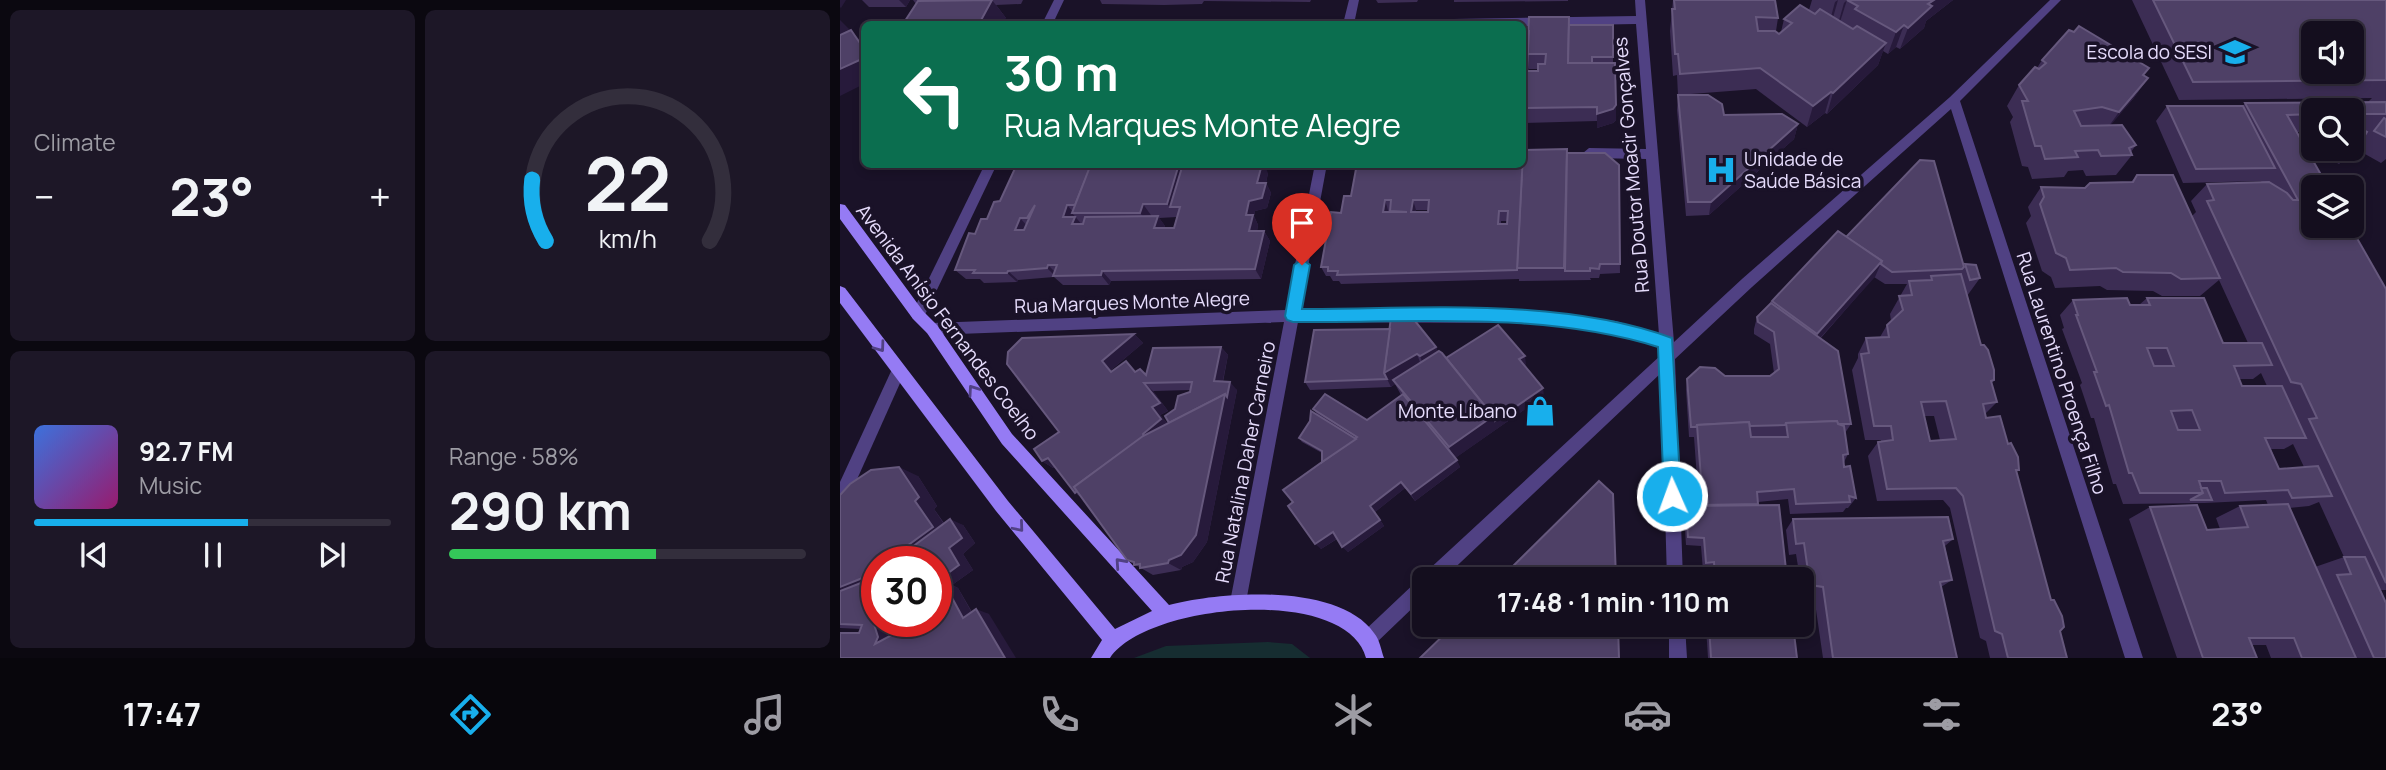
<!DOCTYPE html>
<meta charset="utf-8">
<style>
:root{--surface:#140e1e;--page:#1d1727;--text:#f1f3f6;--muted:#9d9ca4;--line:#332e3c;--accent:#18afec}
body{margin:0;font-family:Manrope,sans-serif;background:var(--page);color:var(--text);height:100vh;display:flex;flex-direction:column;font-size:26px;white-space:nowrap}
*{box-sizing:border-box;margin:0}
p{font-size:23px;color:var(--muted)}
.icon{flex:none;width:38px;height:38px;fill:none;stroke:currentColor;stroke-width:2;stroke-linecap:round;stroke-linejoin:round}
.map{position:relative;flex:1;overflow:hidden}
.side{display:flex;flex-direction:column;gap:10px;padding:10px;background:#0b0810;width:840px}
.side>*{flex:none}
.top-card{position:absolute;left:21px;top:21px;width:665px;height:147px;border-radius:10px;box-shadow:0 4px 10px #0003,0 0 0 2px var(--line);background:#0b6e4f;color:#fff;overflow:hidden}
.fabs{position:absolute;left:1461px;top:21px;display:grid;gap:14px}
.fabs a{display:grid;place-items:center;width:63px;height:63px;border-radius:10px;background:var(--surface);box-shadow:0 4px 10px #0003,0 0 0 2px var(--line);font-size:35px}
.speed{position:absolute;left:21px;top:546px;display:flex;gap:14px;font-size:35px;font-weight:700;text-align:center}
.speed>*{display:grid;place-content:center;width:91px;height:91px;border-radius:50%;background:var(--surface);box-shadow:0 4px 10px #0003,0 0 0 2px var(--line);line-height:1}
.speed .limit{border:10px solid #d22;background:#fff;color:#111}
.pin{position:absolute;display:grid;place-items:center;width:60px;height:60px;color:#fff;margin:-72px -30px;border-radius:50% 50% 50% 0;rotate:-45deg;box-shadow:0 0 7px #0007}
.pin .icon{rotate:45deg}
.me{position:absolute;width:77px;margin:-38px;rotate:358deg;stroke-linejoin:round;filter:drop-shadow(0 0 5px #0008)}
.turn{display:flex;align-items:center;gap:24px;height:147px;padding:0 28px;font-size:32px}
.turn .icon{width:91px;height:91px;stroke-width:2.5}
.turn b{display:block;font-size:49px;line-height:60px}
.big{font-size:52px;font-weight:700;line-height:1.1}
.side .widget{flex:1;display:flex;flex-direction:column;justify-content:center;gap:10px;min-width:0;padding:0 24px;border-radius:10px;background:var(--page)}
.side .dial{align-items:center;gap:0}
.dial svg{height:182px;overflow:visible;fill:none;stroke:var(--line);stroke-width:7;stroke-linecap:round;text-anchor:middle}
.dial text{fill:var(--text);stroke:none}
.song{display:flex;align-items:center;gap:21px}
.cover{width:84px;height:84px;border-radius:10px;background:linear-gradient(135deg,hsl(220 70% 55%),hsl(320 70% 35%))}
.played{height:7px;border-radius:4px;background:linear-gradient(90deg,var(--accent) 60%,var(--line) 60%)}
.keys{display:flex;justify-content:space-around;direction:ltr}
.heat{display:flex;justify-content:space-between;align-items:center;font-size:38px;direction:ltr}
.charge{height:10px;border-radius:5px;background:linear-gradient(90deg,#34c759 58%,var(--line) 0)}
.side .tiles{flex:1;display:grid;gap:10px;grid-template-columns:repeat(2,1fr)}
.trip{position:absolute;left:572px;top:567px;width:402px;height:70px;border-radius:10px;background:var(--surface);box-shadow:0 4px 10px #0003,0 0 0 2px var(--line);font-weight:700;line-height:70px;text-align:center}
.tabs{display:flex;height:112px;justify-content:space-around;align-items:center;background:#08060c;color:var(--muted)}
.tabs .icon{width:49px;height:49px}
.tabs .selected{color:var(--accent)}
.tabs b{font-size:32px;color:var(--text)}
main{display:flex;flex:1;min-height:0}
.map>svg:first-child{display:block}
.green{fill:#162d31}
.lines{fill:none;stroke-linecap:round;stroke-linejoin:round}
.street{fill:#504183;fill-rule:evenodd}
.secondary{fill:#957bf4;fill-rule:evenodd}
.wall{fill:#3c2d54;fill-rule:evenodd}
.shaded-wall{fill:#271a3b}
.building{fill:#4e4066;stroke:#66587d;stroke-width:2;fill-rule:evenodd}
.oneway{stroke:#514184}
.route{fill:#18afec;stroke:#107299;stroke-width:2}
.labels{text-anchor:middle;stroke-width:7;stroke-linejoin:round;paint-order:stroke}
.poi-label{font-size:19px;fill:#e6dcfc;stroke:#1a1228;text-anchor:end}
.street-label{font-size:19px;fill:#e6dcfc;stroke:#1a1228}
</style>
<main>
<section class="side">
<div class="tiles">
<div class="widget"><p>Climate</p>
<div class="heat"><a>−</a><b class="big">23°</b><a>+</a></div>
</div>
<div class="widget dial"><svg viewBox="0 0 100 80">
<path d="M14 69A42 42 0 1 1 86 69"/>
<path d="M14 69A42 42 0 0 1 8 42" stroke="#18afec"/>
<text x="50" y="56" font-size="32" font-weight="700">22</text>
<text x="50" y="72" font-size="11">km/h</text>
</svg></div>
<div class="widget">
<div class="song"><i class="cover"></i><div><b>92.7 FM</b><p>Music</p></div></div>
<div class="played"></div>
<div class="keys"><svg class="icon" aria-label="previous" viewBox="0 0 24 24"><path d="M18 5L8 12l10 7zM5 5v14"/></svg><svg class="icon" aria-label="pause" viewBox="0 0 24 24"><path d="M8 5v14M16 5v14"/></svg><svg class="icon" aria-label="next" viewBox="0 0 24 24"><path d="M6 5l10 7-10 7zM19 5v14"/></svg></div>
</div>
<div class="widget"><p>Range · 58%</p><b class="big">290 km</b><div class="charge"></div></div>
</div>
</section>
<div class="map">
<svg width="1546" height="658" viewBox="0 0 1546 658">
<rect width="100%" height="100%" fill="#1a1228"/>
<path class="green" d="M428,642L452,644L470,658H294L326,646Z"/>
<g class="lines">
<g class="street">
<path d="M214,0H224L215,19L381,20L387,24H202Z"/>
<path d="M509,0H519L514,24H503Z"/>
<path d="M795,0H805L834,342L902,279L1110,97L1210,0H1221L1120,101L1303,658H1285L1111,109L912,287L835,359L843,579H827L821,373L603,579H584V597L535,644L529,646L523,644L521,638L523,632L578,580L583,578L585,573L821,355L820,347L776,333L690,323L458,322L406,602L404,608L398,610L392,608L390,602L444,322L92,335L87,333L85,329L87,325L92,323L446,310L475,164H487L460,310L690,311L776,321L819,335L806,159L749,158L743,153L749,148L806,149L796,24L682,26L549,24L555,20L796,16Z"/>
<path d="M145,164H157L83,319H73L71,315Z"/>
<path d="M58,366L63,367L65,372L6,504L0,507V482L53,367Z"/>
<path d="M829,625H845L847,658H829Z"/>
</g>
<path class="secondary" d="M0,204L5,205L83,311L97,325L172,434L329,605C381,591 499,583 534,633C540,640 541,650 544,658H526C507,585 307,603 270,658H251L262,640L156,511L0,303V286L5,288L168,501L275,629L312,611L162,444L87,333L73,319L0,219Z"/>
</g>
<g class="wall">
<path d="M22,0H70L66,7H29Z"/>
<path d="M73,0H183L181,4L156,5L166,18L76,4Z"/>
<path d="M260,0H471L470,2L364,1L362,4L324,5L262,4Z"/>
<path d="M536,0H578L577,2L538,3Z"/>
<path d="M614,0H728V1L614,2Z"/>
<path d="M832,0H935L938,18L936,31L939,34L941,32L944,19L969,10L972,0H1113L1086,21L1084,28L1060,49L1056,47L1048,54L1043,51L1038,65L987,114L985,113L967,127L916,89L838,95L837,75L833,76L830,31L833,0Z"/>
<path d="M1292,0H1546V159L1541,163L1516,149L1499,164L1473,150L1474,149H1512V110H1474V132H1457L1546,289V590H1540L1546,658H1431L1426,645H1412L1417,658H1337L1289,519L1310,507L1367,530L1380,529L1376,518L1400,506L1428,505L1426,500L1365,503L1283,504L1276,484H1273L1254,418H1251L1240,385L1242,383L1222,329L1224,328L1220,315L1233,300L1299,305L1307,298L1383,343H1408L1379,280L1360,296H1322L1313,291L1267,290L1260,286L1215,288L1211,277L1202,271L1186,223L1191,216L1188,207L1201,187L1245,188L1291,182L1297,175L1352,216L1356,212L1351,201L1367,184L1422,183L1421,181L1343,183L1316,121L1327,106H1403L1405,103L1528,102L1532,98L1339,100ZM1421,373L1427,386H1402L1399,379H1413ZM1453,444L1464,467L1439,469L1431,449H1444ZM1479,502L1504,557L1475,567L1449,508L1469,506Z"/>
<path d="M729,25H773V63L776,120L773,123L757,128V121L682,123V31ZM689,68V69H698V71H688Z"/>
<path d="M1202,60L1304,76L1308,78L1293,99L1270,125L1296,145L1291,152L1292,155L1276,175L1246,176L1243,170L1228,171L1224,177L1192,179L1188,167L1182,166L1170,122L1173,117L1167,106L1179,85L1197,68Z"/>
<path d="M838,95L884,115L958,124L954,139L869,215L846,216L837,110Z"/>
<path d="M727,153L779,165L780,273L760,274L759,278H750L751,280L679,281V279L501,284L499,281H493L490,276H486L481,267L501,213L511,196L579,166ZM576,210H588V212H576ZM661,221H667V224H661Z"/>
<path d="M218,165L428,173L426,183L431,193L427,208L415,211L414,216L418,225L417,231H424L430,241L421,279L271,281L269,285H223L214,277L178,280L177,282L144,283L140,279H126L115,270L135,234L160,201ZM337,217L334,228H325V226L319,218Z"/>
<path d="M1006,237L1124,267L1125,264L1140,278L1127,296L1141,345L1154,380L1151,384L1157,402L1145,414L1146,418L1168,444L1179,470L1176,472L1227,658H1150L1146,641L1140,638L1110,508L1103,500L1037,501L1028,456L1038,442H1041V440H1025L1012,370L1018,358V354L1026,338L1040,337L1047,325L1051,321L1050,314L1067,284H1045L1034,277L980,339L1011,424L1005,433L1008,454L1004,462V467L1016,498L1008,508H1006L1003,512L950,514L948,499L918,502L917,505L947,579H872L871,569L863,571L861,546L846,545L844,515L846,506H859L854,437H849L846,390L847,379L885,376H930L934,373L930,344L914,334V329L917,317L931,303L932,301ZM1084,416H1094L1100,440L1090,441ZM941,436V437H911Z"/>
<path d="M294,334L303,343L271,370L273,372L296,371L306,374L381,347L388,355L383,382L397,390L367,542L353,562L342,567L341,570L313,575L287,560L241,497L235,493L215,467L213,468L202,461ZM350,390V392L335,409L328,424L320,415L328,411L313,391Z"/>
<path d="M596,347L598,352L606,358L686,364L684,365L704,396L615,458L620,467L575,501L565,488L535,512L544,526L508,552L497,539L481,549L453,502L482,462V453L462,442L459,438L477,414L473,409L527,420L561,395L555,384L551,387L470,390L465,382Z"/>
<path d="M78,476L97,506L94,509L104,523L123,525L135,543L123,554L133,570L112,585L118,588L132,612L149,614L19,633L21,629L0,628V495Z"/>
<path d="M953,519L1113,539L1105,546L1112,580L1101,587L1117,658H983L974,596L962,594V579H960L956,554L949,555L946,530Z"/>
<path d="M867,625H953L957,658H868L866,627Z"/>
</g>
<g class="shaded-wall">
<path d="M0,0H6L1,8L0,7Z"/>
<path d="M59,0H70L66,7Z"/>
<path d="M152,0L166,18L163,24H139Z"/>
<path d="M998,0L992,21L989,24L995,2Z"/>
<path d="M1007,0L1000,22L998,24L1004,3Z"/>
<path d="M1094,0H1113L1086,21L1084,28L1060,49L1068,28L1088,4Z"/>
<path d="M0,20L24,44V49H0Z"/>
<path d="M1064,25L1056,47L1048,54L1056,32Z"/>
<path d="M1046,43L1038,65L987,114L993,93Z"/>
<path d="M24,58V84L0,96V69Z"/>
<path d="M1308,78L1293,99L1264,133L1279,112Z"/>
<path d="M991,92L985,113L967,127L973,106Z"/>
<path d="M776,105V120L773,123L757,128V114Z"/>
<path d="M958,124L954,139L869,215L871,202Z"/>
<path d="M339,164H345L330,207L327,204Z"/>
<path d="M422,164H424L428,173L426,183L431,193L427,208L415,211L414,216L418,225L415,241L409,231L406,215L409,201L417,183Z"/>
<path d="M545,200L548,210L547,222L543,212Z"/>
<path d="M573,200L576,210L574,222L571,212Z"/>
<path d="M303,204L313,218L311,226L300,213Z"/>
<path d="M227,205L234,213H232L244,227L241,234L223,217Z"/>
<path d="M318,216L325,226L322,238L314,228Z"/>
<path d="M180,218L189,228L184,240L175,230Z"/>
<path d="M424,231L430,241L421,279L415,269Z"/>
<path d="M1042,261L1035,277L971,348L977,334Z"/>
<path d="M208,265L217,274L216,277L207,268Z"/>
<path d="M168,271L178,280L177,282L167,273Z"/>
<path d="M262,271L271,281L269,285L261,275Z"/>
<path d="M294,334L303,343L271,370L280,381L262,361Z"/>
<path d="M381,347L388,355L381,389L374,381Z"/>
<path d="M596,347L601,361L585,370L580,356Z"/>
<path d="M577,354L582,368L553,380L555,384L551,387L544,373Z"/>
<path d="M685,356L686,364L680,367L679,359Z"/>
<path d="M390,382L397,390L367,542L353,562L342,567L341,570L328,563L385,394Z"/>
<path d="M304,383L313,391L328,411L320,415L330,426L245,499L235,493L303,434L312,407Z"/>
<path d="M703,388L704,396L614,459L609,447L653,416Z"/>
<path d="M208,458L219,465L213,468L202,461Z"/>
<path d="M617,460L620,467L575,501L571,494Z"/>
<path d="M59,467L78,476L97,506L94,509L111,535L75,562H45L75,501Z"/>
<path d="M561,482L565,488L535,512L544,526L508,552L502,547L530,506Z"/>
<path d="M110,519L123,525L135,543L123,554L133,570L112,585L118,588L137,622L123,618L96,597V582L109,548Z"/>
<path d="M493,532L498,538L481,549L475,544Z"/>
<path d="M37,568V588L0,602V587Z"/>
<path d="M136,609L149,614L176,658H165Z"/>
<path d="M42,621H63L55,627L39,623Z"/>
<path d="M34,624L49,628L54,640L35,644Z"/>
</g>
<g class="building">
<path d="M152,0L139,24H63L78,1Z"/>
<path d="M834,0H935L938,18L916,17L918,31H935L939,34L952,23L944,19L960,5L975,14L980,9L1013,29L1017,26L1046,43L993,93L991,92L973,106L920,68L840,74L838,54H835L832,9H835Z"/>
<path d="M1007,0H1094L1088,4L1092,6L1068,28L1064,25L1056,32L1015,9L1018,6Z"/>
<path d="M1313,0H1546V80L1353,82ZM1474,33H1512V72H1474Z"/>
<path d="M689,17H729L728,63H775L776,105L773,109L757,114V107L682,108V64H686V71H698V64H705L706,54H687Z"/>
<path d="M304,22H323L322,24H303Z"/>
<path d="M610,22L609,24H569V23Z"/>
<path d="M729,25H773V57H752V63H728Z"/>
<path d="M1239,26L1309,68L1303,75L1308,78L1279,112L1262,107L1234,111L1241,126L1282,125L1296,145L1289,148L1292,155L1261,156L1258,150L1235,151L1238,157L1205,159L1201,146H1195L1182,101H1188L1179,85L1195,67L1199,69L1206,63L1202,60L1229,30L1234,32Z"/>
<path d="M11,30L24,49V58L0,69V35Z"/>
<path d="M682,31H689L687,68L686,64H682Z"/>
<path d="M838,95H868L882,104L884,115L942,114L958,124L871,202H848Z"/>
<path d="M1546,102V114H1512V110H1474V114L1447,115L1488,187H1474V226H1510L1546,289V583L1469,419L1477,418L1461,384L1451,382L1367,201L1374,200L1367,184L1429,182L1447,193L1453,200H1458L1405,103Z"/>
<path d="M1327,106H1403L1435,168L1356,169Z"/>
<path d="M1544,118L1546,119V137L1534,131Z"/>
<path d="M1512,124L1527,132L1518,147L1512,144Z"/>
<path d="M727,149L724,268H677L683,150Z"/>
<path d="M727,153H765L779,165L780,264H760L759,269L750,268V271H725Z"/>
<path d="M682,154H683L677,270L497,275L498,271H488V267H481L491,212L501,213L504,196H511L516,169L579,166V164H682ZM545,200H551L550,211L567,212H543ZM573,200H589L588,212H571ZM659,211H668L667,224H658Z"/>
<path d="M1080,160L1094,161L1124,267L1122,269L1052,272L1041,264L1042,261L1006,237Z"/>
<path d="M177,164L251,165L235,205H227L223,217H235L232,224H243L245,217L318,216L314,228H334L340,207H330L343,164H422L417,183H426L422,198L409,201L406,215H413L409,231H424L415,269L262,271L261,275L213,276L217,265H208L207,268L168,271L167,273H133L135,270H115L129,233L135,234L141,219H147L154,202L160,201ZM195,205L184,230H175L180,218H187Z"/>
<path d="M251,164H339L327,204H303L300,213H232Z"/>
<path d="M1297,175H1333L1380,278L1341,279L1331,273L1283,272L1276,268L1230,270L1226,258L1216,253L1200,204L1204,197L1201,187L1245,188L1250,183L1293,182Z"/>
<path d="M998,231L1042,261L977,334L932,301Z"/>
<path d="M1125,264L1136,265L1140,278L1130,280Z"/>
<path d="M1121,274L1141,345H1144L1148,350L1154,370V380L1151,381L1157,402L1143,404L1146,418L1160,416L1168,444L1171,443L1178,457L1179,470H1176L1211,600H1214L1222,616L1224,627L1220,631L1227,658H1168L1162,634L1155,631L1123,496L1116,488L1047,489L1038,442L1053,440L1051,426H1034L1021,354L1029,353L1026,338L1049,337L1047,325L1063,310L1059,296L1072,295L1069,281L1092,280L1091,276ZM1106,401L1116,439L1090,441L1081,402Z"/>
<path d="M1287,298L1290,305H1310L1307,298H1364L1383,343H1422L1432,365L1394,366L1402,386H1442L1466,438H1425L1439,469L1478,466L1492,496L1452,498L1448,490L1385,493L1381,481H1359L1363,493H1300L1292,473H1289L1269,405L1266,406L1254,372H1257L1236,315H1238L1233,300ZM1307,348H1327L1334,366H1314ZM1352,410L1360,430H1338L1331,411Z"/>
<path d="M931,303L998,351L1011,424H998L997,421L946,423L945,425L910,426L909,422L857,425L856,427H851L847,379L860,367L875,368L885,376H930L939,369L934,332L918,322L917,317Z"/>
<path d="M571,316L596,347L580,356L577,354L544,373L551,317Z"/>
<path d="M658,325L685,356L679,359L703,388L655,421L653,416L606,358Z"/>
<path d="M550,329L544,373L547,379L465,382L474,330Z"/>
<path d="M294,334L262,361L271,372L286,361L295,372L300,369L306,375L313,348L381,347L374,381L390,382L387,397L385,394L329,423L325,416L335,409L338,396L350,392L352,382L304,383L320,403L312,407L321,419L303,434L304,436L234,487L237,491L235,493L208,458L202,461L194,449L219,432L167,364L168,352L182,338Z"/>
<path d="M599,351L602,353L653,416L609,447L553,380Z"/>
<path d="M385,394L356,535L341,555L329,560L328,563L300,568V564L294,565V562L287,560L234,487L303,436Z"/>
<path d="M485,394L527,420L563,394L617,460L571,494L561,482L530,506L540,520L502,547L493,532L475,544L448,506L453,502L443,490L517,437L473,409Z"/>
<path d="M471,411L516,439L482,462V451L459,438L470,421Z"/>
<path d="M997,421L998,424L1004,426L1008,454L1003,455L1004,467L1010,466L1016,498L1009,496L1010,502L956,504L954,489L917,492L918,504L863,505L857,425L909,422L911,437H948L946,423Z"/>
<path d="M59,467L79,497L75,501L93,527L45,562H37V568L20,579L0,587V495L10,484L31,470Z"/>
<path d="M759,481L773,494L776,579H660Z"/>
<path d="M1361,488H1367L1372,500H1350L1363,493Z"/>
<path d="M1448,504L1516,658H1462L1454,638H1409L1417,658H1363L1310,507L1357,505L1367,530L1408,527L1400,506Z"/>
<path d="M939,505L947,579H875L874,562L866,563L864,538L848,537L846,506Z"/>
<path d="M1108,517L1113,539L1103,541L1112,580L1100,582L1117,658H993L983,587L970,585L964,543L956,544L953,519Z"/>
<path d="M110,519L122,538L109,548L119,565L96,582V562H52Z"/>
<path d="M1504,557H1525L1546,603V658H1534L1497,575L1511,574Z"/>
<path d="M37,573V621H42L39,623L34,624L38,637L35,644L52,635L46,626L53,621H96V588L104,583L123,618L136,609L165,658H0V633H19L22,625L0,624V591L26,581Z"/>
<path d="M614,625H778L779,658H580Z"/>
<path d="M869,625H953L957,658H871Z"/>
</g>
<defs><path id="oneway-chevron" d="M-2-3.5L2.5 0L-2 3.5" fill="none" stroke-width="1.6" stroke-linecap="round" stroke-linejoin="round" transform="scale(1.75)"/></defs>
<g class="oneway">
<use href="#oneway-chevron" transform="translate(40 347) rotate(54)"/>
<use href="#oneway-chevron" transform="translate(133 390) rotate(-125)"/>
<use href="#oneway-chevron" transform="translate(179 527) rotate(50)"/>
<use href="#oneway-chevron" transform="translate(280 563) rotate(-132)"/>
</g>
<path class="route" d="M462,259L470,265L462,309C580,309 720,297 832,338L841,496L839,502L832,505L826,502L824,496L818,347C703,311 573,323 453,322L447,320L445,316L454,265Z"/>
<defs>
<g id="school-bare" transform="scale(2.415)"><path d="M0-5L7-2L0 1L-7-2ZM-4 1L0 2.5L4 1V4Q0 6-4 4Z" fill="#18afec" stroke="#1a1228" stroke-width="2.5" paint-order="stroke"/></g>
<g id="hospital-bare" transform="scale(2.415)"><path d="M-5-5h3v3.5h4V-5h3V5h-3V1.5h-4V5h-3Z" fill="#18afec" stroke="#1a1228" stroke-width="2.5" paint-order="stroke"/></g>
<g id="shop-bare" transform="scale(2.415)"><path d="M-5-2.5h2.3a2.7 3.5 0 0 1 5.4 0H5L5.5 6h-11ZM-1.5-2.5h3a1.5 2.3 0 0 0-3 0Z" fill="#18afec" stroke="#1a1228" stroke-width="2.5" paint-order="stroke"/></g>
</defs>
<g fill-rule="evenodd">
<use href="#school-bare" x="1395" y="52"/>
<use href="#hospital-bare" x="881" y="170"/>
<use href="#shop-bare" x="700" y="411"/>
</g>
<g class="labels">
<g class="poi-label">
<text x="1372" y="59">Escola do SESI</text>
<text x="904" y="166" text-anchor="start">Unidade de<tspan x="904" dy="22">Saúde Básica</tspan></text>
<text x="677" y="418">Monte Líbano</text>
</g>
<g class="street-label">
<text transform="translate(791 165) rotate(-95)" y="7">Rua Doutor Moacir Gonçalves</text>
<text transform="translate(292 302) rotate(-2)" y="7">Rua Marques Monte Alegre</text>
<text transform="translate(108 322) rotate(53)" y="7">Avenida Anísio Fernandes Coelho</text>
<text transform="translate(1222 373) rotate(72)" y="7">Rua Laurentino Proença Filho</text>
<text transform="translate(405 462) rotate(-79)" y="7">Rua Natalina Daher Carneiro</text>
</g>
</g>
</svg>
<div class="fabs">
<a><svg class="icon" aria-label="sound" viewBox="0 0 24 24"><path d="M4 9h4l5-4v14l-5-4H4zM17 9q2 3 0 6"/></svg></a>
<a><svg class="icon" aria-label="search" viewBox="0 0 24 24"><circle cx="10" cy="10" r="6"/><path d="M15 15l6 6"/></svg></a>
<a><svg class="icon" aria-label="layers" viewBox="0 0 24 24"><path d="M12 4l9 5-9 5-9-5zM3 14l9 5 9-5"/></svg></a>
</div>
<div class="speed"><div class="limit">30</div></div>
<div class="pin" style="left:462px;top:265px;background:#d93025"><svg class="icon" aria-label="arrive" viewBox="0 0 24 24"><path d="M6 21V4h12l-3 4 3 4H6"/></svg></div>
<svg class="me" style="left:832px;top:496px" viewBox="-20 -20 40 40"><circle r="17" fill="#18afec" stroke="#fff" stroke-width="3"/><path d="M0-11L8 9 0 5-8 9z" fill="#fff"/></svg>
<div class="trip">17:48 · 1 min · 110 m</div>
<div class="top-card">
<div class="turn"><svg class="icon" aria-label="left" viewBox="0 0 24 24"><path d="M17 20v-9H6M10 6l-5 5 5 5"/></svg><div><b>30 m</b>Rua Marques Monte Alegre</div></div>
</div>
</div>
</main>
<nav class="tabs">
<b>17:47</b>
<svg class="icon selected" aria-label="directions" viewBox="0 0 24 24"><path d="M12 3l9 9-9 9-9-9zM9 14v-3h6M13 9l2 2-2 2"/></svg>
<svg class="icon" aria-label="music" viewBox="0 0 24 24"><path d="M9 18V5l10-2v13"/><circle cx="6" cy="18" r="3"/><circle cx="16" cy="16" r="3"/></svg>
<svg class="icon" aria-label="phone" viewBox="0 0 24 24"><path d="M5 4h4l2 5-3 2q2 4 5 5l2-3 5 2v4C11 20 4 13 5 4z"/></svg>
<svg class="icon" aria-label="climate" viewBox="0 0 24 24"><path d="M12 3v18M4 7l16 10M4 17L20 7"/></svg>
<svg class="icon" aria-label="car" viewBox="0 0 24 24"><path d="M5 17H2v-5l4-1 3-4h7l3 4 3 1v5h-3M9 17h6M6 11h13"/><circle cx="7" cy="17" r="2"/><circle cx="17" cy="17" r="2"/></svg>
<svg class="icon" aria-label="filters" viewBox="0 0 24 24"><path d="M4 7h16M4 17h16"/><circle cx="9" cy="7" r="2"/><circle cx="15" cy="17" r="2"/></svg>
<b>23°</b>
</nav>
